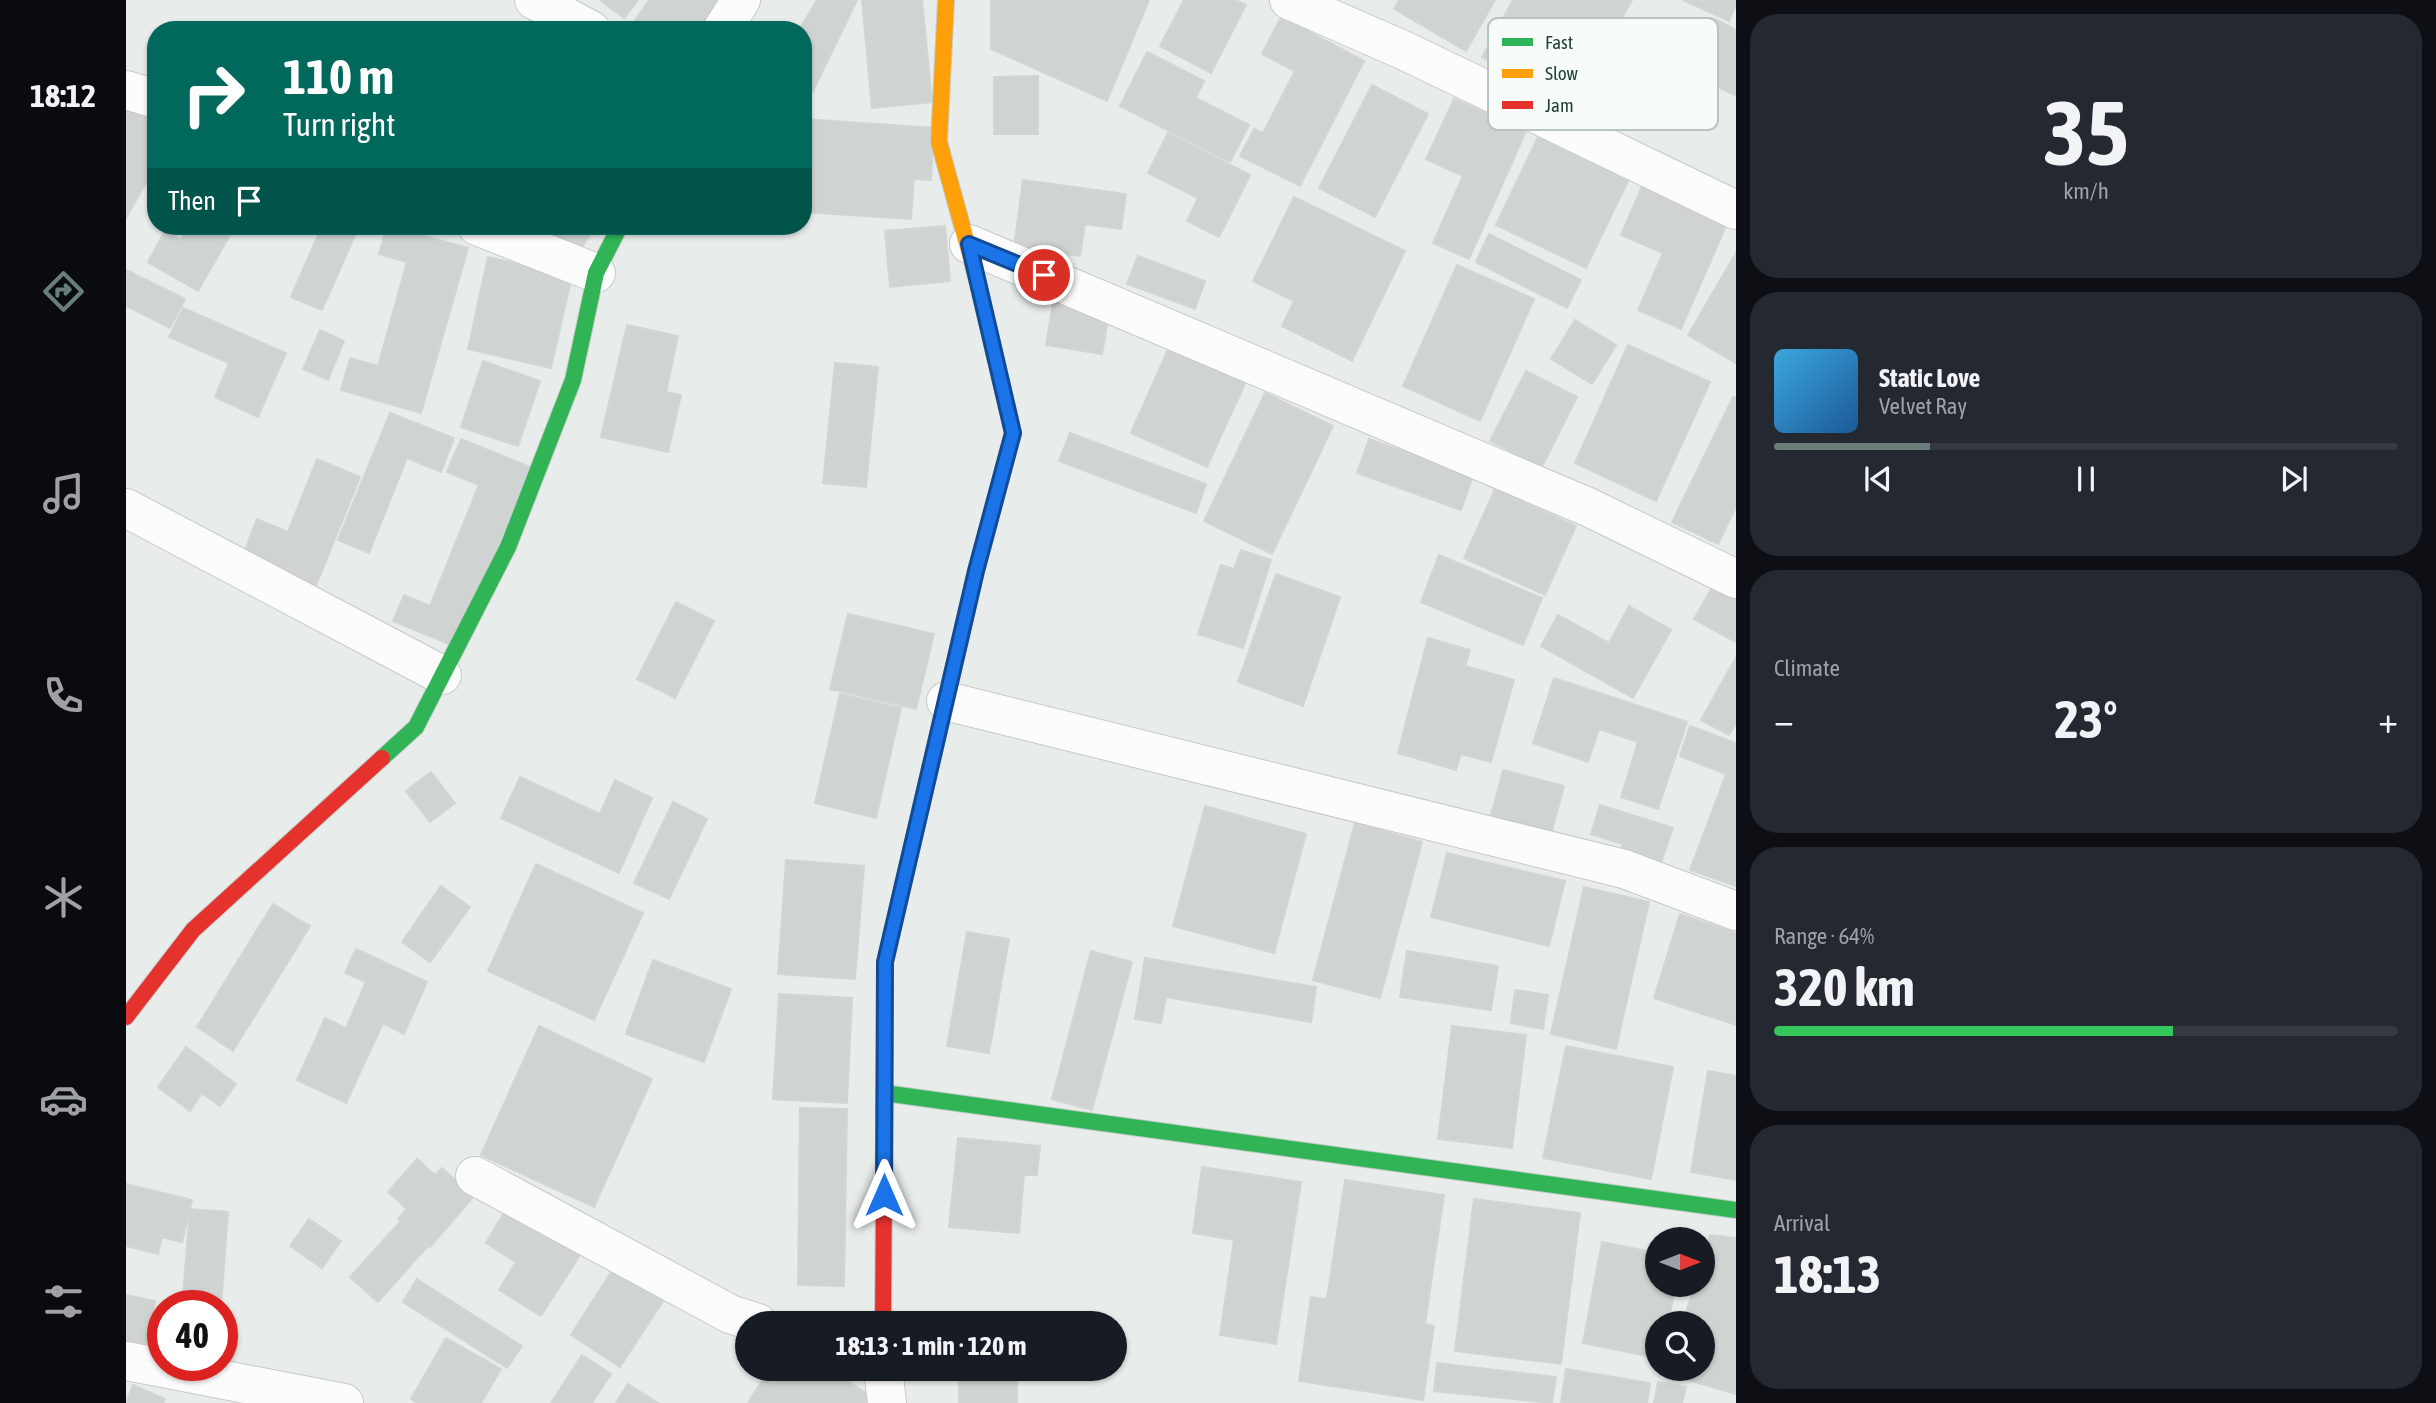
<!DOCTYPE html>
<meta charset="utf-8">
<style>
:root{--surface:#171b24;--page:#242831;--text:#f1f3f6;--muted:#9ea1a6;--line:#363941;--accent:#697e78}
body{margin:0;font-family:"Asap Condensed",sans-serif;background:var(--page);color:var(--text);height:100vh;display:flex;flex-direction:column;font-size:26px;white-space:nowrap}
*{box-sizing:border-box;margin:0}
p{font-size:23px;color:var(--muted)}
.icon{flex:none;width:38px;height:38px;fill:none;stroke:currentColor;stroke-width:2;stroke-linecap:round;stroke-linejoin:round}
.map{position:relative;flex:1;overflow:hidden}
.panel{display:flex;flex-direction:column;gap:14px;padding:14px;background:#0d0f14;width:700px}
.panel>*{flex:none}
.banner{position:absolute;left:21px;top:21px;width:665px;height:214px;border-radius:28px;box-shadow:0 2px 5px #0004;background:#00695c;color:#fff;overflow:hidden}
.needle{width:46px;rotate:90deg}
.tools{position:absolute;left:1519px;top:1227px;display:grid;gap:14px}
.tools a{display:grid;place-items:center;width:70px;height:70px;border-radius:50%;background:var(--surface);box-shadow:0 2px 5px #0004;font-size:35px}
.speed{position:absolute;left:21px;top:1290px;display:flex;gap:14px;font-size:35px;font-weight:700;text-align:center}
.speed>*{display:grid;place-content:center;width:91px;height:91px;border-radius:50%;background:var(--surface);box-shadow:0 2px 5px #0004;line-height:1}
.speed .limit{border:10px solid #d22;background:#fff;color:#111}
.pin{position:absolute;display:grid;place-items:center;width:60px;height:60px;color:#fff;margin:-30px;border:4px solid #fff;border-radius:50%;box-shadow:0 2px 7px #0007}
.me{position:absolute;width:77px;margin:-38px;rotate:0deg;stroke-linejoin:round;filter:drop-shadow(0 0 5px #0008)}
.turn{display:flex;align-items:center;gap:24px;height:147px;padding:0 21px;font-size:32px}
.turn .icon{width:91px;height:91px;stroke-width:2.5}
.turn b{display:block;font-size:49px;line-height:60px}
.then{display:flex;align-items:center;height:66px;padding:0 21px;background:#0003;gap:14px;font-size:26px}
.big{font-size:52px;font-weight:700;line-height:1.1}
.panel .widget{flex:1;display:flex;flex-direction:column;justify-content:center;gap:10px;min-width:0;padding:0 24px;border-radius:28px;background:var(--page)}
.panel .dial{align-items:center;gap:0}
.dial b{font-size:91px;line-height:1}
.song{display:flex;align-items:center;gap:21px}
.cover{width:84px;height:84px;border-radius:10px;background:linear-gradient(135deg,hsl(200 70% 55%),hsl(210 70% 35%))}
.played{height:7px;border-radius:4px;background:linear-gradient(90deg,var(--accent) 25%,var(--line) 25%)}
.keys{display:flex;justify-content:space-around;direction:ltr}
.heat{display:flex;justify-content:space-between;align-items:center;font-size:38px;direction:ltr}
.charge{height:10px;border-radius:5px;background:linear-gradient(90deg,#34c759 64%,var(--line) 0)}
.trip{position:absolute;left:609px;top:1311px;width:392px;height:70px;border-radius:35px;background:var(--surface);box-shadow:0 2px 5px #0004;font-weight:700;line-height:70px;text-align:center}
main{display:flex;flex:1;min-height:0}
.tabs{display:flex;flex-direction:column;width:126px;justify-content:space-around;align-items:center;background:#090b0e;color:var(--muted)}
.tabs .icon{width:49px;height:49px}
.tabs .current{color:var(--accent)}
.tabs b{font-size:32px;color:var(--text)}
.map>svg:first-child{display:block}
.building{fill:#cfd4d2;stroke:#d1d6d4;stroke-width:2}
.lines{fill:none;stroke-linecap:round;stroke-linejoin:round}
.street-casing{stroke:#c5cac8;stroke-width:40}
.fast-casing{stroke:#c3cbc8;stroke-width:18}
.slow-casing{stroke:#c3cbc8;stroke-width:18}
.jam-casing{stroke:#c3cbc8;stroke-width:18}
.street{stroke:#fcfcfc;stroke-width:38}
.fast{stroke:#30b455;stroke-width:16}
.slow{stroke:#ff9f0a;stroke-width:16}
.jam{stroke:#e5322d;stroke-width:16}
.route-casing{stroke:#114b97;stroke-width:18}
.route{stroke:#1a73e8;stroke-width:12}
.key{fill:#f7fbf9;stroke:#b8c4c0;stroke-width:2}
.key-label{font-size:19px;fill:#24423a}
</style>
<main>
<nav class="tabs">
<b>18:12</b>
<svg class="icon current" aria-label="directions" viewBox="0 0 24 24"><path d="M12 3l9 9-9 9-9-9zM9 14v-3h6M13 9l2 2-2 2"/></svg>
<svg class="icon" aria-label="music" viewBox="0 0 24 24"><path d="M9 18V5l10-2v13"/><circle cx="6" cy="18" r="3"/><circle cx="16" cy="16" r="3"/></svg>
<svg class="icon" aria-label="phone" viewBox="0 0 24 24"><path d="M5 4h4l2 5-3 2q2 4 5 5l2-3 5 2v4C11 20 4 13 5 4z"/></svg>
<svg class="icon" aria-label="climate" viewBox="0 0 24 24"><path d="M12 3v18M4 7l16 10M4 17L20 7"/></svg>
<svg class="icon" aria-label="car" viewBox="0 0 24 24"><path d="M5 17H2v-5l4-1 3-4h7l3 4 3 1v5h-3M9 17h6M6 11h13"/><circle cx="7" cy="17" r="2"/><circle cx="17" cy="17" r="2"/></svg>
<svg class="icon" aria-label="filters" viewBox="0 0 24 24"><path d="M4 7h16M4 17h16"/><circle cx="9" cy="7" r="2"/><circle cx="15" cy="17" r="2"/></svg>
</nav>
<div class="map">
<svg width="1610" height="1403" viewBox="0 0 1610 1403">
<rect width="100%" height="100%" fill="#e8edeb"/>
<g class="building">
<path d="M474,0H512L498,18Z"/>
<path d="M523,0H607L586,30H519L508,22Z"/>
<path d="M691,0H731L687,91L677,89V30H673Z"/>
<path d="M736,0H796L806,102L746,108Z"/>
<path d="M865,0H1023L981,101L865,49Z"/>
<path d="M1058,0H1109L1120,5L1085,73L1034,46Z"/>
<path d="M1273,0H1369L1340,51L1268,9Z"/>
<path d="M1387,0H1506L1445,108L1356,57Z"/>
<path d="M1557,0H1610V5L1603,21Z"/>
<path d="M1155,17L1238,61L1174,186L1114,156L1128,129L1137,133L1169,71L1136,54Z"/>
<path d="M1589,19L1610,30V96L1561,71Z"/>
<path d="M1021,52L1078,81L1070,98L1123,125L1104,162L994,106Z"/>
<path d="M912,76V134H868V77Z"/>
<path d="M1246,85L1302,114L1249,217L1193,188Z"/>
<path d="M1328,99L1400,131L1343,259L1307,243L1337,176L1300,159Z"/>
<path d="M0,103L30,120V165L0,218Z"/>
<path d="M677,119L808,128L805,180L788,179L785,219L677,212Z"/>
<path d="M1042,133L1124,175L1093,237L1061,221L1072,198L1022,173Z"/>
<path d="M1412,137L1502,181L1460,268L1370,225Z"/>
<path d="M897,180L1000,194L995,229L959,224L954,256L888,247Z"/>
<path d="M1517,184L1602,221L1555,329L1512,310L1537,253L1495,235Z"/>
<path d="M1168,197L1279,251L1226,361L1156,326L1168,301L1127,281Z"/>
<path d="M62,226H109L72,291L22,262L39,231L55,240Z"/>
<path d="M196,226H233L196,310L165,297Z"/>
<path d="M261,226L342,248L295,413L215,390L224,358L252,366L281,262L253,254Z"/>
<path d="M411,226H469L454,251Z"/>
<path d="M819,226L824,281L764,287L759,231Z"/>
<path d="M1363,234L1455,280L1441,308L1350,262Z"/>
<path d="M1610,253V363L1562,335Z"/>
<path d="M1012,256L1079,281L1069,309L1001,284Z"/>
<path d="M362,257L446,276L425,368L342,349Z"/>
<path d="M1331,265L1408,299L1354,421L1277,386Z"/>
<path d="M0,270L59,299L44,328L0,306Z"/>
<path d="M928,297L984,308L976,354L920,345Z"/>
<path d="M57,308L160,353L132,417L89,397L103,363L43,337Z"/>
<path d="M1449,320L1490,345L1466,384L1425,359Z"/>
<path d="M501,325L552,336L540,392L555,395L542,452L475,437Z"/>
<path d="M194,330L218,341L202,380L177,369Z"/>
<path d="M1044,345L1121,379L1081,467L1005,433Z"/>
<path d="M1502,345L1584,382L1530,501L1449,463Z"/>
<path d="M357,361L414,381L392,446L335,427Z"/>
<path d="M709,363L752,367L740,487L697,483Z"/>
<path d="M1400,371L1451,397L1416,467L1364,441Z"/>
<path d="M1139,393L1207,426L1146,554L1078,521Z"/>
<path d="M1607,397L1610,398V507L1592,544L1546,522Z"/>
<path d="M264,413L328,438L315,472L281,458L243,553L212,540Z"/>
<path d="M944,433L1080,484L1070,513L933,461Z"/>
<path d="M335,439L404,467L330,647L267,621L278,595L304,606L353,485L321,472Z"/>
<path d="M1243,439L1347,476L1335,510L1231,473Z"/>
<path d="M191,459L234,477L189,588L116,558L131,519L162,532Z"/>
<path d="M1369,489L1450,526L1419,595L1338,558Z"/>
<path d="M1115,550L1145,560L1117,648L1072,634L1095,565L1108,569Z"/>
<path d="M1313,555L1416,598L1397,645L1295,602Z"/>
<path d="M1150,574L1214,597L1177,706L1112,682Z"/>
<path d="M1587,586L1610,599V642L1568,619Z"/>
<path d="M550,602L588,621L549,698L511,679Z"/>
<path d="M1503,606L1545,630L1507,698L1415,646L1432,615L1483,643Z"/>
<path d="M722,614L808,634L790,709L704,689Z"/>
<path d="M1302,638L1344,650L1339,666L1388,680L1365,762L1335,754L1330,770L1272,753Z"/>
<path d="M1610,657V723L1603,735L1575,720Z"/>
<path d="M1428,678L1561,722L1532,809L1495,797L1512,742L1473,729L1462,762L1407,743Z"/>
<path d="M714,694L775,708L750,818L689,803Z"/>
<path d="M1564,726L1610,743V886L1564,870L1600,774L1554,756Z"/>
<path d="M1377,770L1438,786L1425,834L1364,819Z"/>
<path d="M305,772L329,803L304,822L280,791Z"/>
<path d="M394,777L474,814L489,780L526,798L493,873L375,818Z"/>
<path d="M547,802L581,819L543,899L508,883Z"/>
<path d="M1474,805L1547,828L1532,871L1492,858L1497,844L1465,834Z"/>
<path d="M1079,806L1180,834L1148,953L1047,926Z"/>
<path d="M1229,823L1296,842L1254,998L1187,980Z"/>
<path d="M1321,853L1439,881L1423,946L1305,917Z"/>
<path d="M660,860L738,866L729,979L652,974Z"/>
<path d="M410,864L517,913L468,1020L362,971Z"/>
<path d="M315,886L344,907L304,962L276,942Z"/>
<path d="M1458,887L1523,902L1490,1049L1425,1034Z"/>
<path d="M147,904L184,926L107,1051L71,1027Z"/>
<path d="M1554,914L1610,933V1025L1528,998Z"/>
<path d="M841,932L883,939L863,1053L821,1046Z"/>
<path d="M230,949L301,982L278,1034L257,1023L220,1103L171,1080L199,1018L220,1028L240,982L219,973Z"/>
<path d="M965,951L1006,962L966,1110L926,1099Z"/>
<path d="M1281,951L1372,966L1365,1010L1274,997Z"/>
<path d="M1019,958L1190,987L1185,1022L1040,997L1035,1023L1009,1019Z"/>
<path d="M527,960L605,989L578,1062L500,1034Z"/>
<path d="M1389,990L1422,995L1417,1029L1385,1023Z"/>
<path d="M653,994L726,998L721,1103L647,1099Z"/>
<path d="M413,1026L526,1079L468,1207L355,1155Z"/>
<path d="M1326,1026L1400,1035L1386,1148L1312,1139Z"/>
<path d="M1440,1046L1547,1067L1525,1179L1417,1158Z"/>
<path d="M60,1047L110,1084L94,1106L76,1093L64,1111L32,1087Z"/>
<path d="M1582,1071L1610,1076V1180L1565,1172Z"/>
<path d="M674,1108L721,1109L718,1286L672,1285Z"/>
<path d="M832,1138L914,1146L911,1175H898L893,1233L823,1227Z"/>
<path d="M291,1159L309,1175L316,1168L348,1196L304,1247L272,1219L281,1209L262,1192Z"/>
<path d="M1076,1167L1175,1182L1150,1344L1094,1335L1108,1240L1067,1233Z"/>
<path d="M1219,1180L1318,1195L1299,1324L1308,1326L1297,1400L1173,1381L1185,1297L1201,1299Z"/>
<path d="M0,1184L66,1200L56,1242L36,1237L32,1254L0,1246Z"/>
<path d="M1348,1199L1454,1213L1435,1364L1329,1351Z"/>
<path d="M381,1208L454,1255L415,1316L373,1290L390,1262L360,1243Z"/>
<path d="M64,1209L102,1212L95,1306H56Z"/>
<path d="M183,1219L215,1241L196,1268L164,1246Z"/>
<path d="M274,1222L301,1247L252,1302L224,1277Z"/>
<path d="M1584,1235L1610,1238V1394L1542,1374L1544,1368H1577V1323H1557L1569,1284H1577V1258Z"/>
<path d="M1476,1242L1531,1253V1284H1550L1542,1323H1531V1358L1457,1343Z"/>
<path d="M487,1269L537,1301L494,1367L445,1335Z"/>
<path d="M291,1279L396,1346L381,1368L277,1302Z"/>
<path d="M0,1295L29,1301L17,1355L0,1352Z"/>
<path d="M320,1338L375,1369L355,1403H291L285,1399Z"/>
<path d="M456,1355L485,1374L466,1403H425Z"/>
<path d="M1311,1363L1430,1377L1426,1403L1308,1391Z"/>
<path d="M644,1368H701L751,1400L749,1403H622Z"/>
<rect x="833" y="1368" width="58" height="35"/>
<path d="M1440,1369L1524,1383L1521,1403H1435Z"/>
<path d="M1532,1382L1560,1387L1556,1403H1528Z"/>
<path d="M502,1384L532,1403H490Z"/>
<path d="M7,1385L39,1399L37,1403H0Z"/>
</g>
<g class="lines">
<g class="street-casing">
<g id="street">
<path d="M408,0L465,30"/>
<path d="M1163,0L1279,51L1610,210"/>
<path d="M596,30L615,0"/>
<path d="M0,90L30,99"/>
<path d="M351,226L470,273"/>
<path d="M843,244L1462,507L1610,579"/>
<path d="M0,508L316,675"/>
<path d="M820,701L1498,869L1610,911"/>
<path d="M349,1176L604,1314L632,1323"/>
<path d="M0,1361L218,1403"/>
<path d="M757,1368L761,1403"/>
</g>
</g>
<g class="fast-casing">
<g id="fast">
<path d="M256,758L290,727L382,547L447,380L470,273L494,226"/>
<path d="M759,1047V962L850,571L887,433L851,280"/>
<path d="M758,1093L1610,1210"/>
</g>
</g>
<g class="slow-casing">
<path id="slow" d="M820,0L813,142L851,280"/>
</g>
<g class="jam-casing">
<g id="jam">
<path d="M0,1017L67,930L256,758"/>
<path d="M757,1323L759,1047"/>
</g>
</g>
<use href="#street" class="street"/>
<use href="#fast" class="fast"/>
<use href="#slow" class="slow"/>
<use href="#jam" class="jam"/>
</g>
<g class="lines">
<g class="route-casing">
<path id="route" d="M758,1195L759,962L850,571L887,433L843,244L918,275"/>
</g>
<use href="#route" class="route"/>
</g>
<rect x="1362" y="18" width="230" height="112" rx="10" class="key"/>
<rect x="1376" y="38" width="31" height="8" fill="#30b455"/>
<rect x="1376" y="69" width="31" height="9" fill="#ff9f0a"/>
<rect x="1376" y="101" width="31" height="8" fill="#e5322d"/>
<g class="key-label">
<text x="1419" y="49">Fast</text>
<text x="1419" y="80">Slow</text>
<text x="1419" y="112">Jam</text>
</g>
</svg>
<div class="tools">
<a><svg class="needle" viewBox="-14 -14 28 28"><path d="M0-13l5 13h-10z" fill="#e53935"/><path d="M0 13l5-13h-10z" fill="#9ea1a6"/></svg></a>
<a><svg class="icon" aria-label="search" viewBox="0 0 24 24"><circle cx="10" cy="10" r="6"/><path d="M15 15l6 6"/></svg></a>
</div>
<div class="speed"><div class="limit">40</div></div>
<div class="pin" style="left:918px;top:275px;background:#d93025"><svg class="icon" aria-label="arrive" viewBox="0 0 24 24"><path d="M6 21V4h12l-3 4 3 4H6"/></svg></div>
<svg class="me" style="left:758px;top:1195px" viewBox="-20 -20 40 40"><path d="M0-17L14 15 0 8-14 15z" fill="#1a73e8" stroke="#fff" stroke-width="4"/></svg>
<div class="trip">18:13 · 1 min · 120 m</div>
<div class="banner">
<div class="turn"><svg class="icon" aria-label="right" viewBox="0 0 24 24"><path d="M7 20v-9h11M14 6l5 5-5 5"/></svg><div><b>110 m</b>Turn right</div></div>
<div class="then">Then<svg class="icon" aria-label="arrive" viewBox="0 0 24 24"><path d="M6 21V4h12l-3 4 3 4H6"/></svg></div>
</div>
</div>
<section class="panel">
<div class="widget dial"><b>35</b><p>km/h</p></div>
<div class="widget">
<div class="song"><i class="cover"></i><div><b>Static Love</b><p>Velvet Ray</p></div></div>
<div class="played"></div>
<div class="keys"><svg class="icon" aria-label="previous" viewBox="0 0 24 24"><path d="M18 5L8 12l10 7zM5 5v14"/></svg><svg class="icon" aria-label="pause" viewBox="0 0 24 24"><path d="M8 5v14M16 5v14"/></svg><svg class="icon" aria-label="next" viewBox="0 0 24 24"><path d="M6 5l10 7-10 7zM19 5v14"/></svg></div>
</div>
<div class="widget"><p>Climate</p>
<div class="heat"><a>−</a><b class="big">23°</b><a>+</a></div>
</div>
<div class="widget"><p>Range · 64%</p><b class="big">320 km</b><div class="charge"></div></div>
<div class="widget"><p>Arrival</p><b class="big">18:13</b></div>
</section>
</main>
